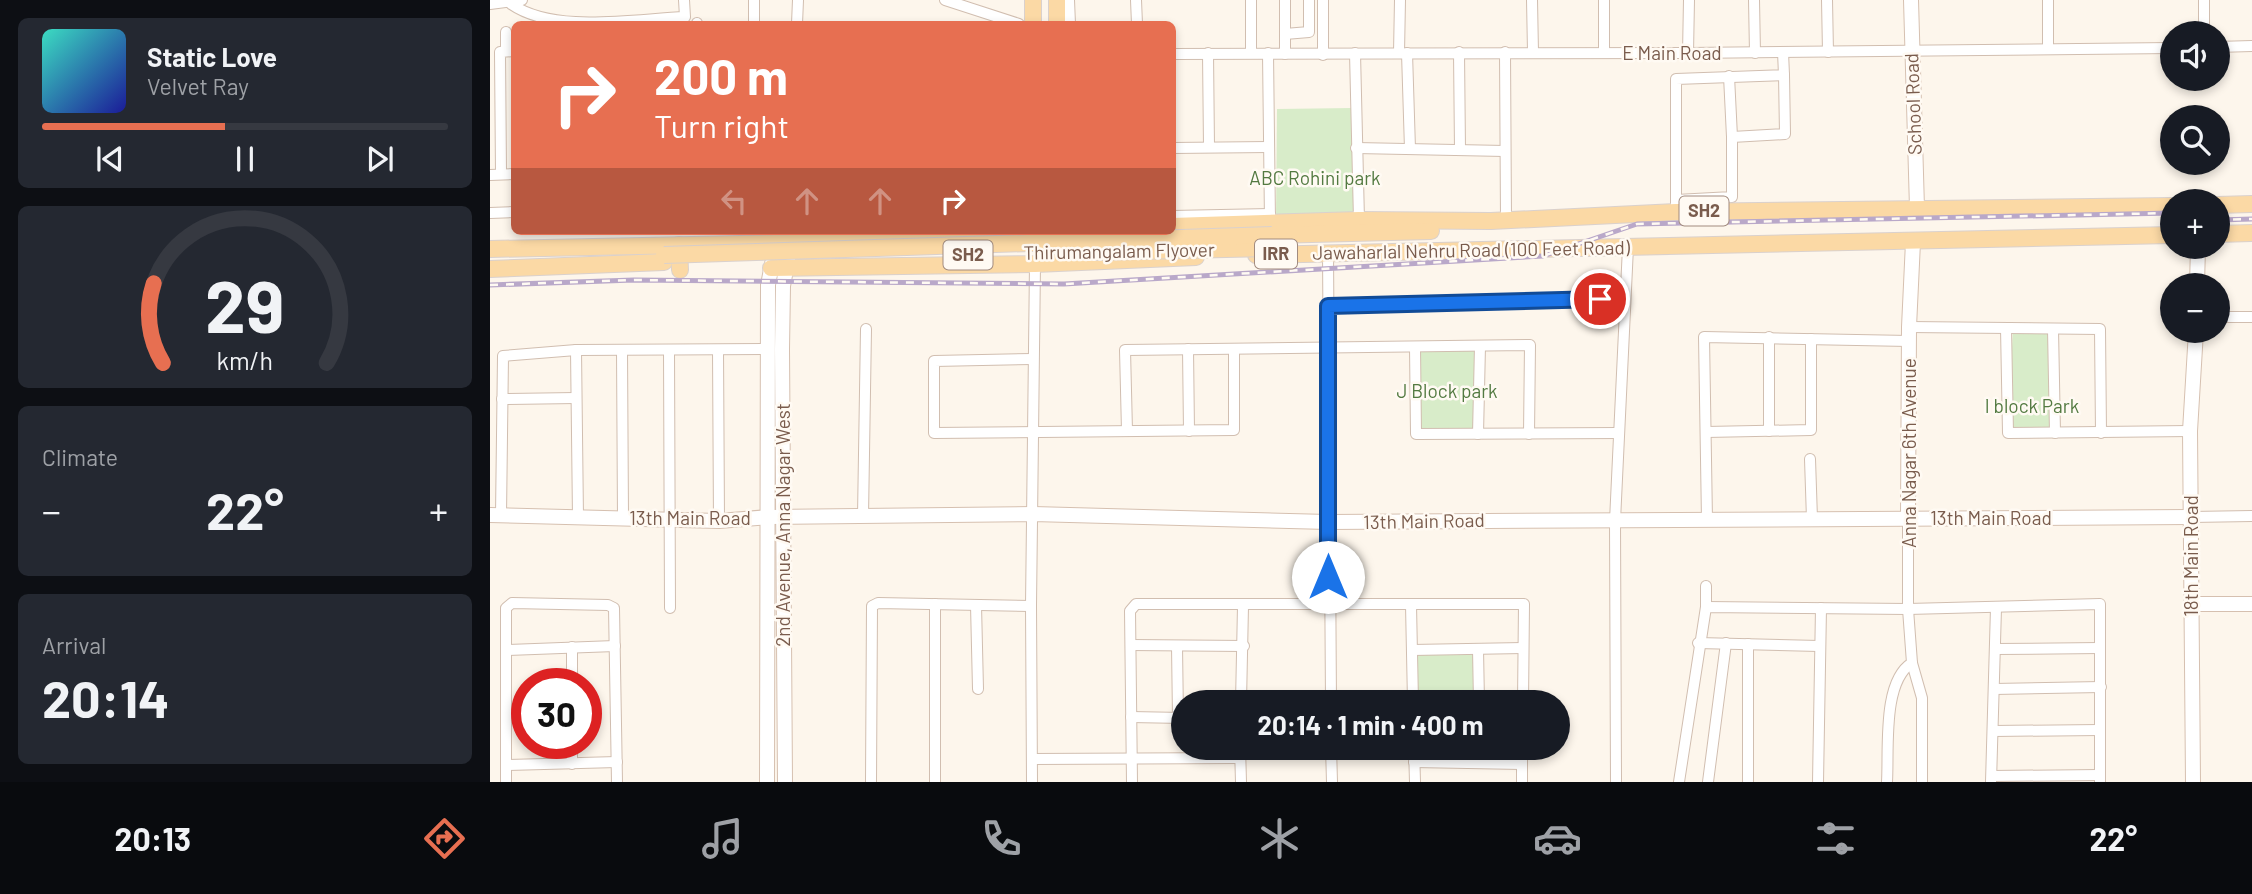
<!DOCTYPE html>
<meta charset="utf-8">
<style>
:root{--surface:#171b24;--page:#242831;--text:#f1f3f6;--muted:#9ea1a6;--line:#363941;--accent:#e76f51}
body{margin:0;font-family:Barlow,sans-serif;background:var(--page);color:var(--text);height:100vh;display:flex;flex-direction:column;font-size:26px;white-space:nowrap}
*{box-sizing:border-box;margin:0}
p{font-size:23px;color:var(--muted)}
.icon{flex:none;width:38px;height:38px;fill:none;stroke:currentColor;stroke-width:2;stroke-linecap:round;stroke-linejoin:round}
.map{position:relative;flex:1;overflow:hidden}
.panel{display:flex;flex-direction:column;gap:18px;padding:18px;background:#0d0f14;width:490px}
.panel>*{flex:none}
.banner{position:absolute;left:21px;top:21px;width:665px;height:214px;border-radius:10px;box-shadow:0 4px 10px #0003;background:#e76f51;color:#fff;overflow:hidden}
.tools{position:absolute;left:1670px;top:21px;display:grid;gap:14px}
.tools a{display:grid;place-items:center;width:70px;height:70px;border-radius:50%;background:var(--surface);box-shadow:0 4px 10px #0003;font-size:35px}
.speed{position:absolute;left:21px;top:668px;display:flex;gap:14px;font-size:35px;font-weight:700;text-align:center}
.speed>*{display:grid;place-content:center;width:91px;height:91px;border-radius:50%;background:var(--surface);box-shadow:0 4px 10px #0003;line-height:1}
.speed .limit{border:10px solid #d22;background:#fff;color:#111}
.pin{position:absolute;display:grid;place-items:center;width:60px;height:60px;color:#fff;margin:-30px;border:4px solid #fff;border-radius:50%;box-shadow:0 2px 7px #0007}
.me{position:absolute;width:77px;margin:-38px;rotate:0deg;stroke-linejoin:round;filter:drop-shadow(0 0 5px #0008)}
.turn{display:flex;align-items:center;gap:24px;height:147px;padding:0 28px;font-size:32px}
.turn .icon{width:91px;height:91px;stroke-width:2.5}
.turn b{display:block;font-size:49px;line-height:60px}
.lanes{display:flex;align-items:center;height:66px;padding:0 28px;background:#0003;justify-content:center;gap:35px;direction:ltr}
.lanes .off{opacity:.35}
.big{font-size:52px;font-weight:700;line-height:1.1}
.panel .widget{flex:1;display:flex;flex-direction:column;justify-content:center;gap:10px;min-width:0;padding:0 24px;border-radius:10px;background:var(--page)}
.panel .dial{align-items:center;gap:0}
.dial svg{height:182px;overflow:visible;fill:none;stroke:var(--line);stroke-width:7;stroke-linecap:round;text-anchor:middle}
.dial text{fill:var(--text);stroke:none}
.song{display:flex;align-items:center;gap:21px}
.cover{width:84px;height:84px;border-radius:10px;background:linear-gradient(135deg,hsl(170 70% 55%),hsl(240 70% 35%))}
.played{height:7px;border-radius:4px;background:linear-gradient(90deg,var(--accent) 45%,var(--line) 45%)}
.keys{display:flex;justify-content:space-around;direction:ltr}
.heat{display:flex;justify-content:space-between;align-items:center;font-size:38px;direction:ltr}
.trip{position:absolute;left:681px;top:690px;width:399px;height:70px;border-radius:35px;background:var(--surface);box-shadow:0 4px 10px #0003;font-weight:700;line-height:70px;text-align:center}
.dock{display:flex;height:112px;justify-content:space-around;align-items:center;background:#090b0e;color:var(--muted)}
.dock .icon{width:49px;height:49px}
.dock .selected{color:var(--accent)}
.dock b{font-size:32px;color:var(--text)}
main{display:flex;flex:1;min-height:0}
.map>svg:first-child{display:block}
.green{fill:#d8ecc9}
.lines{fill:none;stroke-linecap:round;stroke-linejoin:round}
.street-casing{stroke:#d1beb0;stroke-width:12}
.secondary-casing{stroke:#d6c0b0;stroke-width:16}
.primary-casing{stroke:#dad1cd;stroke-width:18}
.street{stroke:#fff;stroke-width:10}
.secondary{stroke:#fff;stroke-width:14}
.primary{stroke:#fbd9a5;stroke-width:16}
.rail-casing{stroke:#b9a8c9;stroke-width:5}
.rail{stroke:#fffaf3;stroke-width:2.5;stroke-dasharray:8;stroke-linecap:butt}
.primary-bridge-casing{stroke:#dad1cd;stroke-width:18;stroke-linecap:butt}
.primary-bridge{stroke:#fbd9a5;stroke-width:16}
.route-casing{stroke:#114b97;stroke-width:18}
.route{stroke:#1a73e8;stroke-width:12}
.labels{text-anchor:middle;stroke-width:5;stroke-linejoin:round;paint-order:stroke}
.shield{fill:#fffaf3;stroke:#a28b7f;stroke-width:2}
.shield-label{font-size:18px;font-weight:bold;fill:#7a5c4d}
.street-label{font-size:19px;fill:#7a5c4d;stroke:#fffaf3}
.park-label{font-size:19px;fill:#537a41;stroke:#fffaf3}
</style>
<main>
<section class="panel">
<div class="widget">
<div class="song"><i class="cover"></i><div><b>Static Love</b><p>Velvet Ray</p></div></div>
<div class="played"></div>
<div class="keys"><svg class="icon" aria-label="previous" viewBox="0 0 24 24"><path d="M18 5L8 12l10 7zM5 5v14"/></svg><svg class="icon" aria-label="pause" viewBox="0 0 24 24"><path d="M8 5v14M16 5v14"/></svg><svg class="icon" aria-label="next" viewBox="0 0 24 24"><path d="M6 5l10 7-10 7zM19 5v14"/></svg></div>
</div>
<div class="widget dial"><svg viewBox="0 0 100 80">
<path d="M14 69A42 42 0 1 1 86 69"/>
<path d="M14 69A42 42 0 0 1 10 34" stroke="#e76f51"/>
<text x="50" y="56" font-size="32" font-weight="700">29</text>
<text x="50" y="72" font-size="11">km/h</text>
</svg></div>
<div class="widget"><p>Climate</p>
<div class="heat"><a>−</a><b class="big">22°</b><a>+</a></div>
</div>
<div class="widget"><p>Arrival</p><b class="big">20:14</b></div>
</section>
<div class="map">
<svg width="1762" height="782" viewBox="0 0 1762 782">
<rect width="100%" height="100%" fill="#fdf6ec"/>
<g class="green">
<path d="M862,108L865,214L786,218L787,109Z"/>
<path d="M1523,328L1563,329L1565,433L1518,427Z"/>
<path d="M990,346L988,434H926L925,347Z"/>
<path d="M988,649L989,702H923L922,650Z"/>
</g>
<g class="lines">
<g class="street-casing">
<g id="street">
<path d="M264,0V24"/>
<path d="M455,0L529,24"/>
<path d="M579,0L580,24"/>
<path d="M646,0L647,24"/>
<path d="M761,0V53"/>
<path d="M795,0V54"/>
<path d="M833,0V55"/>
<path d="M1042,0L1043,52"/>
<path d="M1264,0L1265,53"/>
<path d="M1337,0L1338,52"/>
<path d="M1558,0V49"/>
<path d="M1714,0V33"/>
<path d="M0,4L32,0"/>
<path d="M21,4C64,34 143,19 195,17L194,0"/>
<path d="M207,23V24"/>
<path d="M307,24L308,0"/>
<path d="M16,32V51"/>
<path d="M795,34L819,32V0"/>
<path d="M1727,47L1762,46"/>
<path d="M969,52L970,150"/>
<path d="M1015,52L1016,220"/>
<path d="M1114,52V0"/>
<path d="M718,53L719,147"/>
<path d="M778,53L780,222"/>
<path d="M865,53L869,220"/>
<path d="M909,53L910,0"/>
<path d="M917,53L920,149"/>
<path d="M1198,53L1199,0"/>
<path d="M682,54L1198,53L1682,48"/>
<path d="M1239,76L1242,137"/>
<path d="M682,148L779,147"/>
<path d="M866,148L1015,151"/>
<path d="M11,174L10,52L24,51"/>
<path d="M0,175L24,174"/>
<path d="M1186,200L1242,197V137L1295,134L1294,75"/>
<path d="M1186,212V79L1294,75L1293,52"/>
<path d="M0,213L24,212"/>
<path d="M682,216L780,214"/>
<path d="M838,252L841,702"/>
<path d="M838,306L1135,298"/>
<path d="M1727,317H1762"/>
<path d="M1419,327L1610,329L1611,433"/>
<path d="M1516,328L1518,433L1700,431"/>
<path d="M1563,329L1565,433"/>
<path d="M1279,337V431"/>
<path d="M925,347L926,434L1129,433"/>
<path d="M698,349L699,431"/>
<path d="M86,350L88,517"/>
<path d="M132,350L133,518"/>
<path d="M179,350L180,608"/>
<path d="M228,350L229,521"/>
<path d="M543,359L444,361V433L744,430V350"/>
<path d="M12,399L86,398"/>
<path d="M637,431L635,350L1040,345L1039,434"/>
<path d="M1216,432L1321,430V339"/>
<path d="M988,434L990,346"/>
<path d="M1320,459L1322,519"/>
<path d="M11,515L13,356L86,350L278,349"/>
<path d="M373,516L376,329"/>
<path d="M1701,517L1762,516"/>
<path d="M1217,520L1214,337L1419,341"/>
<path d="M1216,586V607"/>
<path d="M486,605L488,689"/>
<path d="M921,605L923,702"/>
<path d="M1208,643L1329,646"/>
<path d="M641,645L754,646"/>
<path d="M687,646L688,718"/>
<path d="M988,649L989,702"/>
<path d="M1505,649L1610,648"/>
<path d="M16,650L125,646"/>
<path d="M922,650L1033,648"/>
<path d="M1422,663L1432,698V782"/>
<path d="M82,684V647"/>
<path d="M1504,689L1611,687"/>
<path d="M751,702L753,606"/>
<path d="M641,717L693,718"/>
<path d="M1503,731L1610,730"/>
<path d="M750,747L751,782"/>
<path d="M841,747L842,782"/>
<path d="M924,747L925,782"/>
<path d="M543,759L750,758"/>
<path d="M924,762L1032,764"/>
<path d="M82,764V744"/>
<path d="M16,765L127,762"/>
<path d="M1502,776L1609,775"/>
<path d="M16,782V608L22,603L118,605L124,608L127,782"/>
<path d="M381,782L382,606L388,603L541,606"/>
<path d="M445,782V604"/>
<path d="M542,782L541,606L545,264"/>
<path d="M642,782L640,611L646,604H1034L1033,702"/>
<path d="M1032,782V747"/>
<path d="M1126,782L1125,521L1138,247"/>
<path d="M1189,782L1216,607L1418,609L1610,604V782"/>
<path d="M1218,782L1236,643"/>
<path d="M1258,782V644"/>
<path d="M1328,782L1331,608"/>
<path d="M1397,782C1399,750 1392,681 1422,663L1418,609V519"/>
<path d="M1501,782L1506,608"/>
</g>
</g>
<g class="secondary-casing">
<g id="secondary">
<path d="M1421,0L1427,208"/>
<path d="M1707,285L1708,247"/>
<path d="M0,515L229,521L279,517L543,514L838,522L1701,517"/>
<path d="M1418,519L1419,327L1423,242"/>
<path d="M1702,604H1762"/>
<path d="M277,782L278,285L283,259"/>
<path d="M295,782L292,349L293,286L298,259"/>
<path d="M1703,782L1700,431L1706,331"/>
</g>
</g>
<g class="primary-casing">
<g id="primary">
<path d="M543,0V24"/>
<path d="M567,24V0"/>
<path d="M1727,205L1762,204"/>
<path d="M682,226L869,220L1001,221L1186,212L1682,206"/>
<path d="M1727,234L1762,233"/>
<path d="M782,235L941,231"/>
<path d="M189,245L190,270"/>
<path d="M0,249L300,243L522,231"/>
<path d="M766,255L1682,235"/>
<path d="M281,268L545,264L706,257"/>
<path d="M0,269L174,262"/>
</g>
</g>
<use href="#street" class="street"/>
<use href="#secondary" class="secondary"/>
<use href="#primary" class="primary"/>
<g class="rail-casing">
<g id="rail">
<path d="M1727,220L1762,219"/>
<path d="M0,285L144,280L574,284L1053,256L1147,224L1682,213"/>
</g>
</g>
<use href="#rail" class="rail"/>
<g class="primary-bridge-casing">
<g id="primary-bridge">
<path d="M602,252L781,248"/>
<path d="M174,255L782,235"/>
</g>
</g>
<use href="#primary-bridge" class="primary-bridge"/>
</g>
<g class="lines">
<g class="route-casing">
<path id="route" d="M838,577V306L1110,299"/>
</g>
<use href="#route" class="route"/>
</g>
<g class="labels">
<g class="shield">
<rect x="1189.5" y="196.5" width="49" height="29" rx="5"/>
<rect x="765" y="239.5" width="42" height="29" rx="5"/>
<rect x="453.5" y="240.5" width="49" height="29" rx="5"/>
</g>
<g class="shield-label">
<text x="1214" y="217">SH2</text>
<text x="786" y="260">IRR</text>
<text x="478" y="261">SH2</text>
</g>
<g class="street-label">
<text x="1182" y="60">E Main Road</text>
<text transform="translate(1423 104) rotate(-92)" y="7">School Road</text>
<text transform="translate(981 250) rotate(-1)" y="7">Jawaharlal Nehru Road (100 Feet Road)</text>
<text transform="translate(629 251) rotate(-1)" y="7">Thirumangalam Flyover</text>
<text transform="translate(1419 453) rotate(-90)" y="7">Anna Nagar 6th Avenue</text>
<text x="200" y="525">13th Main Road</text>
<text x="1501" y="525">13th Main Road</text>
<text transform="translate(934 521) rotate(-1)" y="7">13th Main Road</text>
<text transform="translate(293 525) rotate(-90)" y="7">2nd Avenue, Anna Nagar West</text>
<text transform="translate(1701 556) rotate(-90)" y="7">18th Main Road</text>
</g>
<g class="park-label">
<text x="825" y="185">ABC Rohini park</text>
<text x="957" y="398">J Block park</text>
<text x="1542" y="413">I block Park</text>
</g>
</g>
</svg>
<div class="tools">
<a><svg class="icon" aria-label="sound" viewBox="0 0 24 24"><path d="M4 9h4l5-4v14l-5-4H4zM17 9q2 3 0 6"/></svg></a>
<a><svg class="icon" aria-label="search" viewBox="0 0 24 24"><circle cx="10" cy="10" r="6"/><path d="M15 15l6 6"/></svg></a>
<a>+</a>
<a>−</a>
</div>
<div class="speed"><div class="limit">30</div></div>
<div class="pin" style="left:1110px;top:299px;background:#d93025"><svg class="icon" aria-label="arrive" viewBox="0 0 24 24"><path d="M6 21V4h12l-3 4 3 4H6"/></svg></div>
<svg class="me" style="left:838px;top:577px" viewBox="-20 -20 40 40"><circle r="19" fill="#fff"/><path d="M0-13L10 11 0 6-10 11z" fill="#1a73e8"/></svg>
<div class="trip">20:14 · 1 min · 400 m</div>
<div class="banner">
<div class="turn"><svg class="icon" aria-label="right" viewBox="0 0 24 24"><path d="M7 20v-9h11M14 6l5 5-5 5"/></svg><div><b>200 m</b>Turn right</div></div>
<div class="lanes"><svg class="icon off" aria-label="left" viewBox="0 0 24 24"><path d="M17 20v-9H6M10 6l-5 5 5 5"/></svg><svg class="icon off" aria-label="ahead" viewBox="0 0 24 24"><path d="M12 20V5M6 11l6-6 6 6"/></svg><svg class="icon off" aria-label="ahead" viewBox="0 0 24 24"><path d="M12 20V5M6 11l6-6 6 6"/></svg><svg class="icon" aria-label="right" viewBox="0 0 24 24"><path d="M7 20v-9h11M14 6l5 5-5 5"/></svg></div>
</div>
</div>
</main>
<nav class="dock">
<b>20:13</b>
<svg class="icon selected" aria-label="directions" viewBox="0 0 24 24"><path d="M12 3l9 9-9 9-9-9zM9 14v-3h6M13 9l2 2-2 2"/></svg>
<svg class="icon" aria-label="music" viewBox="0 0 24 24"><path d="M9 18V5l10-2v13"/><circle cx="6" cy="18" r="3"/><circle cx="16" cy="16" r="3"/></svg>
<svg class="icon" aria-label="phone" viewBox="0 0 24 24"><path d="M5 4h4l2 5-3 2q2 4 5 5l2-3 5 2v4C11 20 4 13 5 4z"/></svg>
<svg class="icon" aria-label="climate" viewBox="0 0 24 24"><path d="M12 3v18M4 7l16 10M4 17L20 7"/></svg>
<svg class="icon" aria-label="car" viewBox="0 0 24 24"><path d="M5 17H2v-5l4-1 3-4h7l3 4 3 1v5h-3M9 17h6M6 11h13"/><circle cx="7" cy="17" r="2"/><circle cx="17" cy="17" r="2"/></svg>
<svg class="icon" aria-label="filters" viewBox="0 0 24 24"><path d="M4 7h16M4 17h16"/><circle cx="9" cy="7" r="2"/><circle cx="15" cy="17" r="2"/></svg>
<b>22°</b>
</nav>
